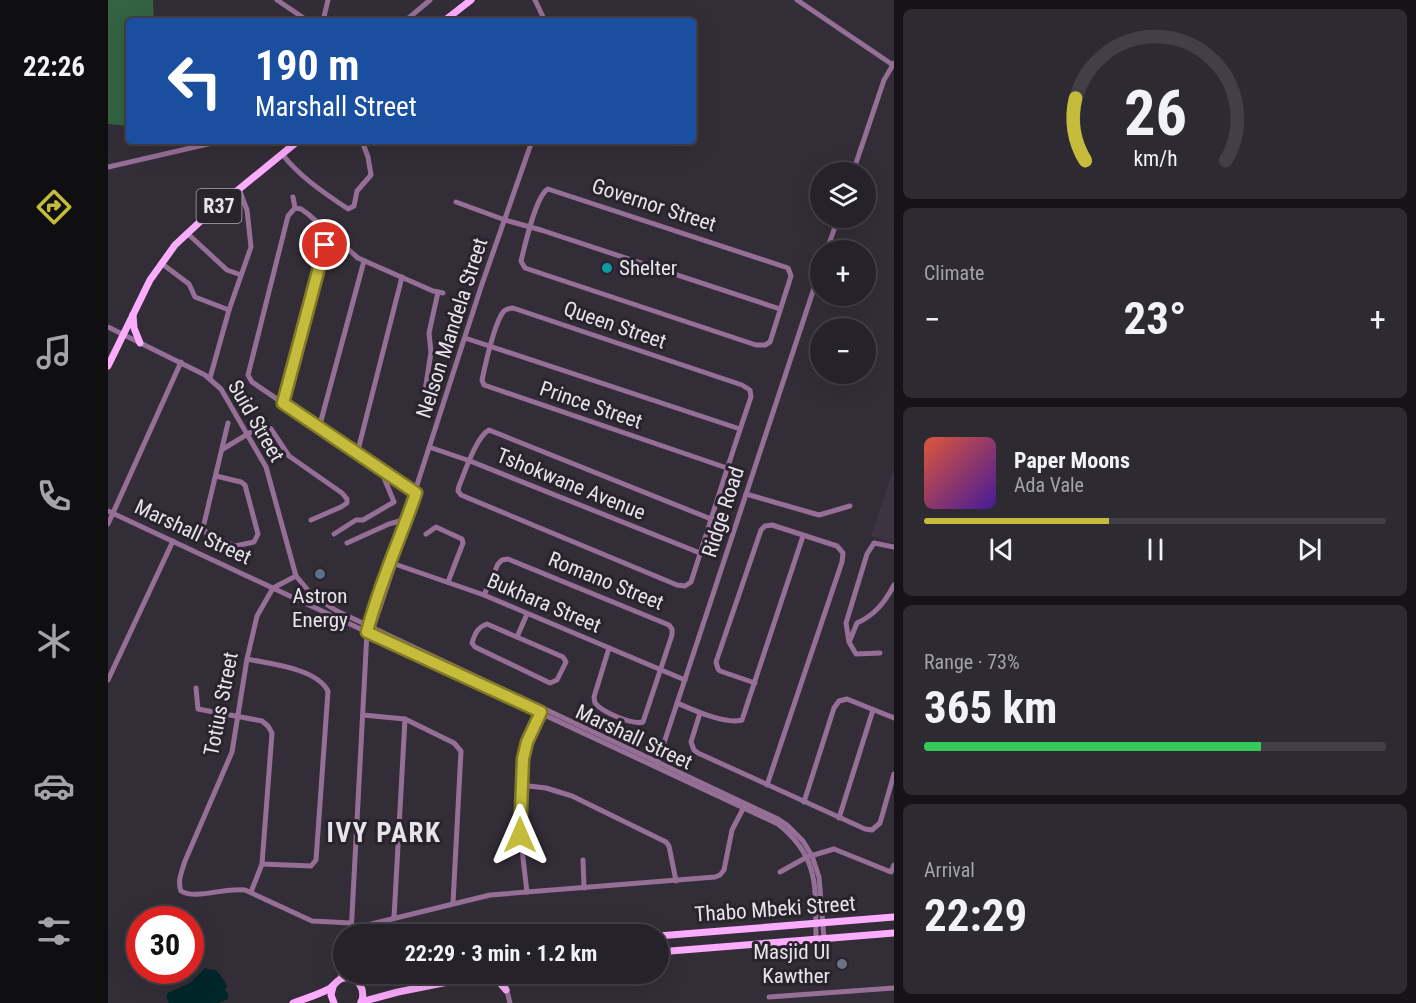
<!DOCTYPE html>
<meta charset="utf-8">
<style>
:root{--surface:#262229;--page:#2e2a31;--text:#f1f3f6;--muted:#a4a4a8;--line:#423f46;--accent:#c6bc3c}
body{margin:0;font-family:"Roboto Condensed",sans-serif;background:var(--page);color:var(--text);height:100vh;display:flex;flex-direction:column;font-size:22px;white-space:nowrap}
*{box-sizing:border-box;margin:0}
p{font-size:20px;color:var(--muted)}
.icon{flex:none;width:33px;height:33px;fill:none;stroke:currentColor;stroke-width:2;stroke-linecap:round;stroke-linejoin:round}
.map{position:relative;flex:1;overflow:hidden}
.side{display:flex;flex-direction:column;gap:9px;padding:9px;background:#151317;width:522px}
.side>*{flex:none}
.hud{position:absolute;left:18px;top:18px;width:570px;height:126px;border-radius:6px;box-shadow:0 6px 24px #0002,0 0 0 2px var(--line);background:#1a4fa0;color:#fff;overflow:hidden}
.controls{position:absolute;left:702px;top:162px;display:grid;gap:12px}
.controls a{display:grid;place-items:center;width:66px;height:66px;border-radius:50%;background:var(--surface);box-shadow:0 6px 24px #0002,0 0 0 2px var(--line);font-size:30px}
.speed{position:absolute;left:18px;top:906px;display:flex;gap:12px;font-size:30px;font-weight:700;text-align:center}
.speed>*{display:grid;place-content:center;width:78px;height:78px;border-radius:50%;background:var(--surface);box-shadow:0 6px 24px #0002,0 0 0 2px var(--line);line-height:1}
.speed .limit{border:9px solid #d22;background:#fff;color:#111}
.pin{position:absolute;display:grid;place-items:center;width:51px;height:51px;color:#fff;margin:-26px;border:3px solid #fff;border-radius:50%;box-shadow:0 2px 6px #0007}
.me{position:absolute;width:66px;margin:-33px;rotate:0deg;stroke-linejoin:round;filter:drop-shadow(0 0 4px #0008)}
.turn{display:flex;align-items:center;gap:21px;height:126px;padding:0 30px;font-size:27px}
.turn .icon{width:78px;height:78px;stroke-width:2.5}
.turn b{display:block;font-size:42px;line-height:51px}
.big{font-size:45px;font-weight:700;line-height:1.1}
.side .card{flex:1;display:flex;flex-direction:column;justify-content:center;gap:9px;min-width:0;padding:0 21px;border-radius:9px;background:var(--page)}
.side .dial{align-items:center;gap:0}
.dial svg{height:156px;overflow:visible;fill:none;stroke:var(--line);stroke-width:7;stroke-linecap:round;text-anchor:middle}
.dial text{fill:var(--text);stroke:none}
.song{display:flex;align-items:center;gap:18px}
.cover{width:72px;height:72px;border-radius:9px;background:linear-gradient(135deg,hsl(10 70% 55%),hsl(260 70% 35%))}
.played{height:6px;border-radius:3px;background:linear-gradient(90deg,var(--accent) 40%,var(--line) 40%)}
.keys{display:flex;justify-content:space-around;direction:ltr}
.heat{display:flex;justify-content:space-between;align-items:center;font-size:33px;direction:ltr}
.charge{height:9px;border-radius:4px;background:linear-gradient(90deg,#34c759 73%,var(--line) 0)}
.trip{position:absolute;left:225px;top:924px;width:336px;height:60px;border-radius:30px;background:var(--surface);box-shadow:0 6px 24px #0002,0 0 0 2px var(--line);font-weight:700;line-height:60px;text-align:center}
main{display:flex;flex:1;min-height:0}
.tabs{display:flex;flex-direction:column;width:108px;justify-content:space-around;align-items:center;background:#0f0e10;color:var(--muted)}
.tabs .icon{width:42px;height:42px}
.tabs .on{color:var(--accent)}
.tabs b{font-size:27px;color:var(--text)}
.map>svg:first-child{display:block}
.built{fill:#3d3343}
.green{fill:#336343}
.water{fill:#002629}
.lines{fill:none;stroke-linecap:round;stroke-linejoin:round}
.minor{stroke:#966f96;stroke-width:5}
.major{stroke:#fcacfd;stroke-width:7}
.route-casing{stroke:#817a27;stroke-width:15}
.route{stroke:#c6bc3c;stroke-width:10}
.culture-dot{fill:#0f9aa8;stroke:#29232d;stroke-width:2}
.service-dot{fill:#5c6f8a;stroke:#29232d;stroke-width:2}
.worship-dot{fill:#6b7280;stroke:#29232d;stroke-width:2}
.labels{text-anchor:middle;stroke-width:6;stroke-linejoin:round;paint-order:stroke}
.shield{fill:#29232d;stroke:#afaab2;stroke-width:1.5}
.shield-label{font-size:20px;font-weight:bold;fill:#e8e4eb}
.street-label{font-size:21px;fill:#e8e4eb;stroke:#29232d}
.poi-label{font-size:21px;fill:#e8e4eb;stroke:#29232d;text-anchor:start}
.district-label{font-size:27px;font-weight:bold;letter-spacing:1.5px;fill:#e8e4eb;stroke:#29232d}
</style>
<main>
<nav class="tabs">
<b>22:26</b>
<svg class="icon on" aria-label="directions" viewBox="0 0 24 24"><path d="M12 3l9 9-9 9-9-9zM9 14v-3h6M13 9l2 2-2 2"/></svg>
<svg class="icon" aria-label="music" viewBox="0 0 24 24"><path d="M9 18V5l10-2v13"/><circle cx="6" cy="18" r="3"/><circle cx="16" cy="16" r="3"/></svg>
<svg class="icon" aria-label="phone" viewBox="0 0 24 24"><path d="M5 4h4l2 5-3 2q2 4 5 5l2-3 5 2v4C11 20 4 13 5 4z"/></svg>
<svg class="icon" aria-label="climate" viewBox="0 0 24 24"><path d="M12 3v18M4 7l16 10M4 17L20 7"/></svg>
<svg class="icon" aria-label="car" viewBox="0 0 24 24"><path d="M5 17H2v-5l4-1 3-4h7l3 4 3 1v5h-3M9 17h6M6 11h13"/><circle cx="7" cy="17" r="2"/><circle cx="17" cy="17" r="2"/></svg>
<svg class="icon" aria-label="filters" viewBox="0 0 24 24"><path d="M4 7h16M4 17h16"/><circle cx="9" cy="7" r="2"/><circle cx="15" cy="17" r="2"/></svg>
</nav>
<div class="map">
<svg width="786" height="1003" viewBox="0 0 786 1003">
<rect width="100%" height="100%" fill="#332d37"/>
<path class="built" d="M786,467V543L763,536Z"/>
<path class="green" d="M0,0H45L46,21H21V126L0,124Z"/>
<path class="water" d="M97,968L104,970L106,969C112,974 116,979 119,986L117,990L120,994V999L110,1003H61L58,996L60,993L82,983Z"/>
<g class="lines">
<g class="minor">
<path d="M169,0L200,21"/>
<path d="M427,0L437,21"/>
<path d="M689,0L785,65"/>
<path d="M215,21L220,0"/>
<path d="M297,21L322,0"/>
<path d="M174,154C192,177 215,192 240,209L246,206L249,191L263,175L260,157L254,141"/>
<path d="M0,167L113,141"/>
<path d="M745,172L776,80L786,63"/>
<path d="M440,189L680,268L683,276L662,342L657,345H648L417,268L413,261C417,245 428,195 440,189Z"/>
<path d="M185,197L187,208"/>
<path d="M348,202L397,220L433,230L672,309"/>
<path d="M187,208L180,216L140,375L144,382L307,493"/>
<path d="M187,208L193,209L200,214L250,258L325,291L335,293"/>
<path d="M79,233L119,270L133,275"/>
<path d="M719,250L730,218"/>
<path d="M53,263L81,284L87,297L121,310L143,247L139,210L131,189"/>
<path d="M0,327L97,375L113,389L158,467L188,576L205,596L229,611L670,819L679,825L695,841L704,856L711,877L716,938"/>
<path d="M357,338L632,429"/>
<path d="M102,378L121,310"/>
<path d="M317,391L323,352L321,333L330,292"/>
<path d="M175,403L218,241L222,234"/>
<path d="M211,428L256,261"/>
<path d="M321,447L362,461L592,553"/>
<path d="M115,449L153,426L163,429L181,456L234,493L239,499V503L233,507L203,520"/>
<path d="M249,454L294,277"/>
<path d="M108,476L133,482L137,485L150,534L146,542L127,546L99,534L95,528L120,423"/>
<path d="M638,494L711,515L742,506"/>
<path d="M0,511L670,824C713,858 707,890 708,938"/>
<path d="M603,519L381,430C368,437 357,472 351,486L350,491L353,495L569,585L577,586L583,582C603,520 622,458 643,397L642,390L634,385L405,308C400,309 400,308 396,311C387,321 377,366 374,380L376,385L619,468"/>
<path d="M0,524L73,362"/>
<path d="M226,534L248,520H255L286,502L274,473"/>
<path d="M318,534L328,527L354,539L355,543L340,582"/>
<path d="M239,543L281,524L299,519"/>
<path d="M281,562L376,595L577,680"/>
<path d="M188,576L165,588L149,616L139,659L124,752L77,861C74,871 69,881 73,891C87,900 118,887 137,890L204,921L243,923"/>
<path d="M376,595L390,564L394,560L400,559L561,625L564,629V635L535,722C524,725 494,712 487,703L486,697L501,648"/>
<path d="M379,624L455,657L458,662L449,680L442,683L367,647L364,643C367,633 370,627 379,624Z"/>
<path d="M265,628L295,539L296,529"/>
<path d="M409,637L419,614"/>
<path d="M742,640L749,623C767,615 777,602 786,585"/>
<path d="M772,653L748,654L741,642L738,623L759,554L766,543L786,547"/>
<path d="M139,659C162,664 208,668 220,691L208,860L203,866L154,864"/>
<path d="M0,680L65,541"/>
<path d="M647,683L612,671L610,669L608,662L653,530L657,526L664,525L729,546L735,553L734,562L659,785"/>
<path d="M88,688L90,709L154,721L160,726L164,733L154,864L143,892"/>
<path d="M569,703C585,710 618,725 634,720L695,536"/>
<path d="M592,713L583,742L586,750L590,753L757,829L764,830L772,823L786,774"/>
<path d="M255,715L297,719L346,743L353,751L345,903"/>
<path d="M549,764L712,270"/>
<path d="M412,785L438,788L464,796L558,842L561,846L568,881"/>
<path d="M696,802L726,708L731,701L739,699L786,718"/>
<path d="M731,818L765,710"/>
<path d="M475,860L476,888"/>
<path d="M672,872L699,857L726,849L783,872L786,865"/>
<path d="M419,892C414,850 405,788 417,748C421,734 429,722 434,709"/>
<path d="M286,918L297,719"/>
<path d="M243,929L382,895L607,877L612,875L616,870L624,830L636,807"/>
<path d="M243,934L259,632C268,596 279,558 296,525L373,287L424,141"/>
<path d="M395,974L402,1003"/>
<path d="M231,979L236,969"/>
<path d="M661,997L786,988"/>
</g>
<g class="major">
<path d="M336,21L363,0"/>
<path d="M25,315L26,328L32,343"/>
<path d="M0,366L42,280L67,245L97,217L190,141"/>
<path d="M550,936L786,917"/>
<path d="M550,952L786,933"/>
<path d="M381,974L387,977L398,990"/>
<path d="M251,982L291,974"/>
<path d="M225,987L223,995L226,1003"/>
<path d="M253,1002L290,992L380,974"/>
<path d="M185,1003C197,999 209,995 221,989C226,986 229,979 236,978C251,975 258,991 253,1003"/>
</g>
</g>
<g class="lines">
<g class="route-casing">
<path id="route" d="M217,245L175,403L308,493C292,540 271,584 259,632L433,712L419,742L415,759L412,835"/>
</g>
<use href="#route" class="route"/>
</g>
<circle class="culture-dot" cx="499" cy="268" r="6"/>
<circle class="service-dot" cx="212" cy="574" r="6"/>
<circle class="worship-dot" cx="734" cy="964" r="6"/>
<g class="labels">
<rect class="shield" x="88.5" y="189" width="45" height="34" rx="4.5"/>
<g class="shield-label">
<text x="111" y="213">R37</text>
</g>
<g class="street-label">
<text transform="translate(546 205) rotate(18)" y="7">Governor Street</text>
<text transform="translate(507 325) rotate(19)" y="7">Queen Street</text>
<text transform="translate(344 328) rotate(-72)" y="7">Nelson Mandela Street</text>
<text transform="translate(483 405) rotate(19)" y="7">Prince Street</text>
<text transform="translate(148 421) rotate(60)" y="7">Suid Street</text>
<text transform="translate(463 484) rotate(22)" y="7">Tshokwane Avenue</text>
<text transform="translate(615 512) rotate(-72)" y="7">Ridge Road</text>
<text transform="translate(85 532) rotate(25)" y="7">Marshall Street</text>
<text transform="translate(498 581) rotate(22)" y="7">Romano Street</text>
<text transform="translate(436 603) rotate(23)" y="7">Bukhara Street</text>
<text transform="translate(113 704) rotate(-79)" y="7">Totius Street</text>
<text transform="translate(526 737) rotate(25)" y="7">Marshall Street</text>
<text transform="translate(667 909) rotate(-4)" y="7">Thabo Mbeki Street</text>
</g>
<g class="poi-label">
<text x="511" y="275">Shelter</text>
<text x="212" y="603" text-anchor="middle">Astron<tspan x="212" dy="24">Energy</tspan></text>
<text x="722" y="959" text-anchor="end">Masjid Ul<tspan x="722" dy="24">Kawther</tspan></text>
</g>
<g class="district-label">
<text x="276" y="842">IVY PARK</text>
</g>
</g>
</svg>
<div class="controls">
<a><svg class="icon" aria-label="layers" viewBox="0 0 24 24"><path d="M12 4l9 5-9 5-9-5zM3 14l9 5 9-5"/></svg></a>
<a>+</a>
<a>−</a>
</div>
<div class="speed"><div class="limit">30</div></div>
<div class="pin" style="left:217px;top:245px;background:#d93025"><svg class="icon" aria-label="arrive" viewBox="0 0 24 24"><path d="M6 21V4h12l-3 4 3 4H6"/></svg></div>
<svg class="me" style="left:412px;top:835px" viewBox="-20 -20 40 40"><path d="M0-17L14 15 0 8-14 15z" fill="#c6bc3c" stroke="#fff" stroke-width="4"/></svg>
<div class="trip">22:29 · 3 min · 1.2 km</div>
<div class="hud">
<div class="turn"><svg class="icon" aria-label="left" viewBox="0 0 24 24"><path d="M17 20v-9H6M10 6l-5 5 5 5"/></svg><div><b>190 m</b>Marshall Street</div></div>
</div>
</div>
<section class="side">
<div class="card dial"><svg viewBox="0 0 100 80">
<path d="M14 69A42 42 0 1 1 86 69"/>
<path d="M14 69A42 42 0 0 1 9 37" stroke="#c6bc3c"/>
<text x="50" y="56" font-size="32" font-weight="700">26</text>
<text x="50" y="72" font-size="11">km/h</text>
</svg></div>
<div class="card"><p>Climate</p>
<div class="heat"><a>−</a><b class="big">23°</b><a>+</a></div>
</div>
<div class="card">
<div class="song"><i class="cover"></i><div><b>Paper Moons</b><p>Ada Vale</p></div></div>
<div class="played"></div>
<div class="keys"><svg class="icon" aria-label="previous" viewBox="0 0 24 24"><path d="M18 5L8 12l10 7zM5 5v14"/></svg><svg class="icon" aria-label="pause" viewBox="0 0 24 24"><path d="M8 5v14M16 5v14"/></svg><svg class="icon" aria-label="next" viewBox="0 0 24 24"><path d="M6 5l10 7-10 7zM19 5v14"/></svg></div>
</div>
<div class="card"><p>Range · 73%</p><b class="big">365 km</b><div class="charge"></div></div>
<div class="card"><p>Arrival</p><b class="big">22:29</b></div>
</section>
</main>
